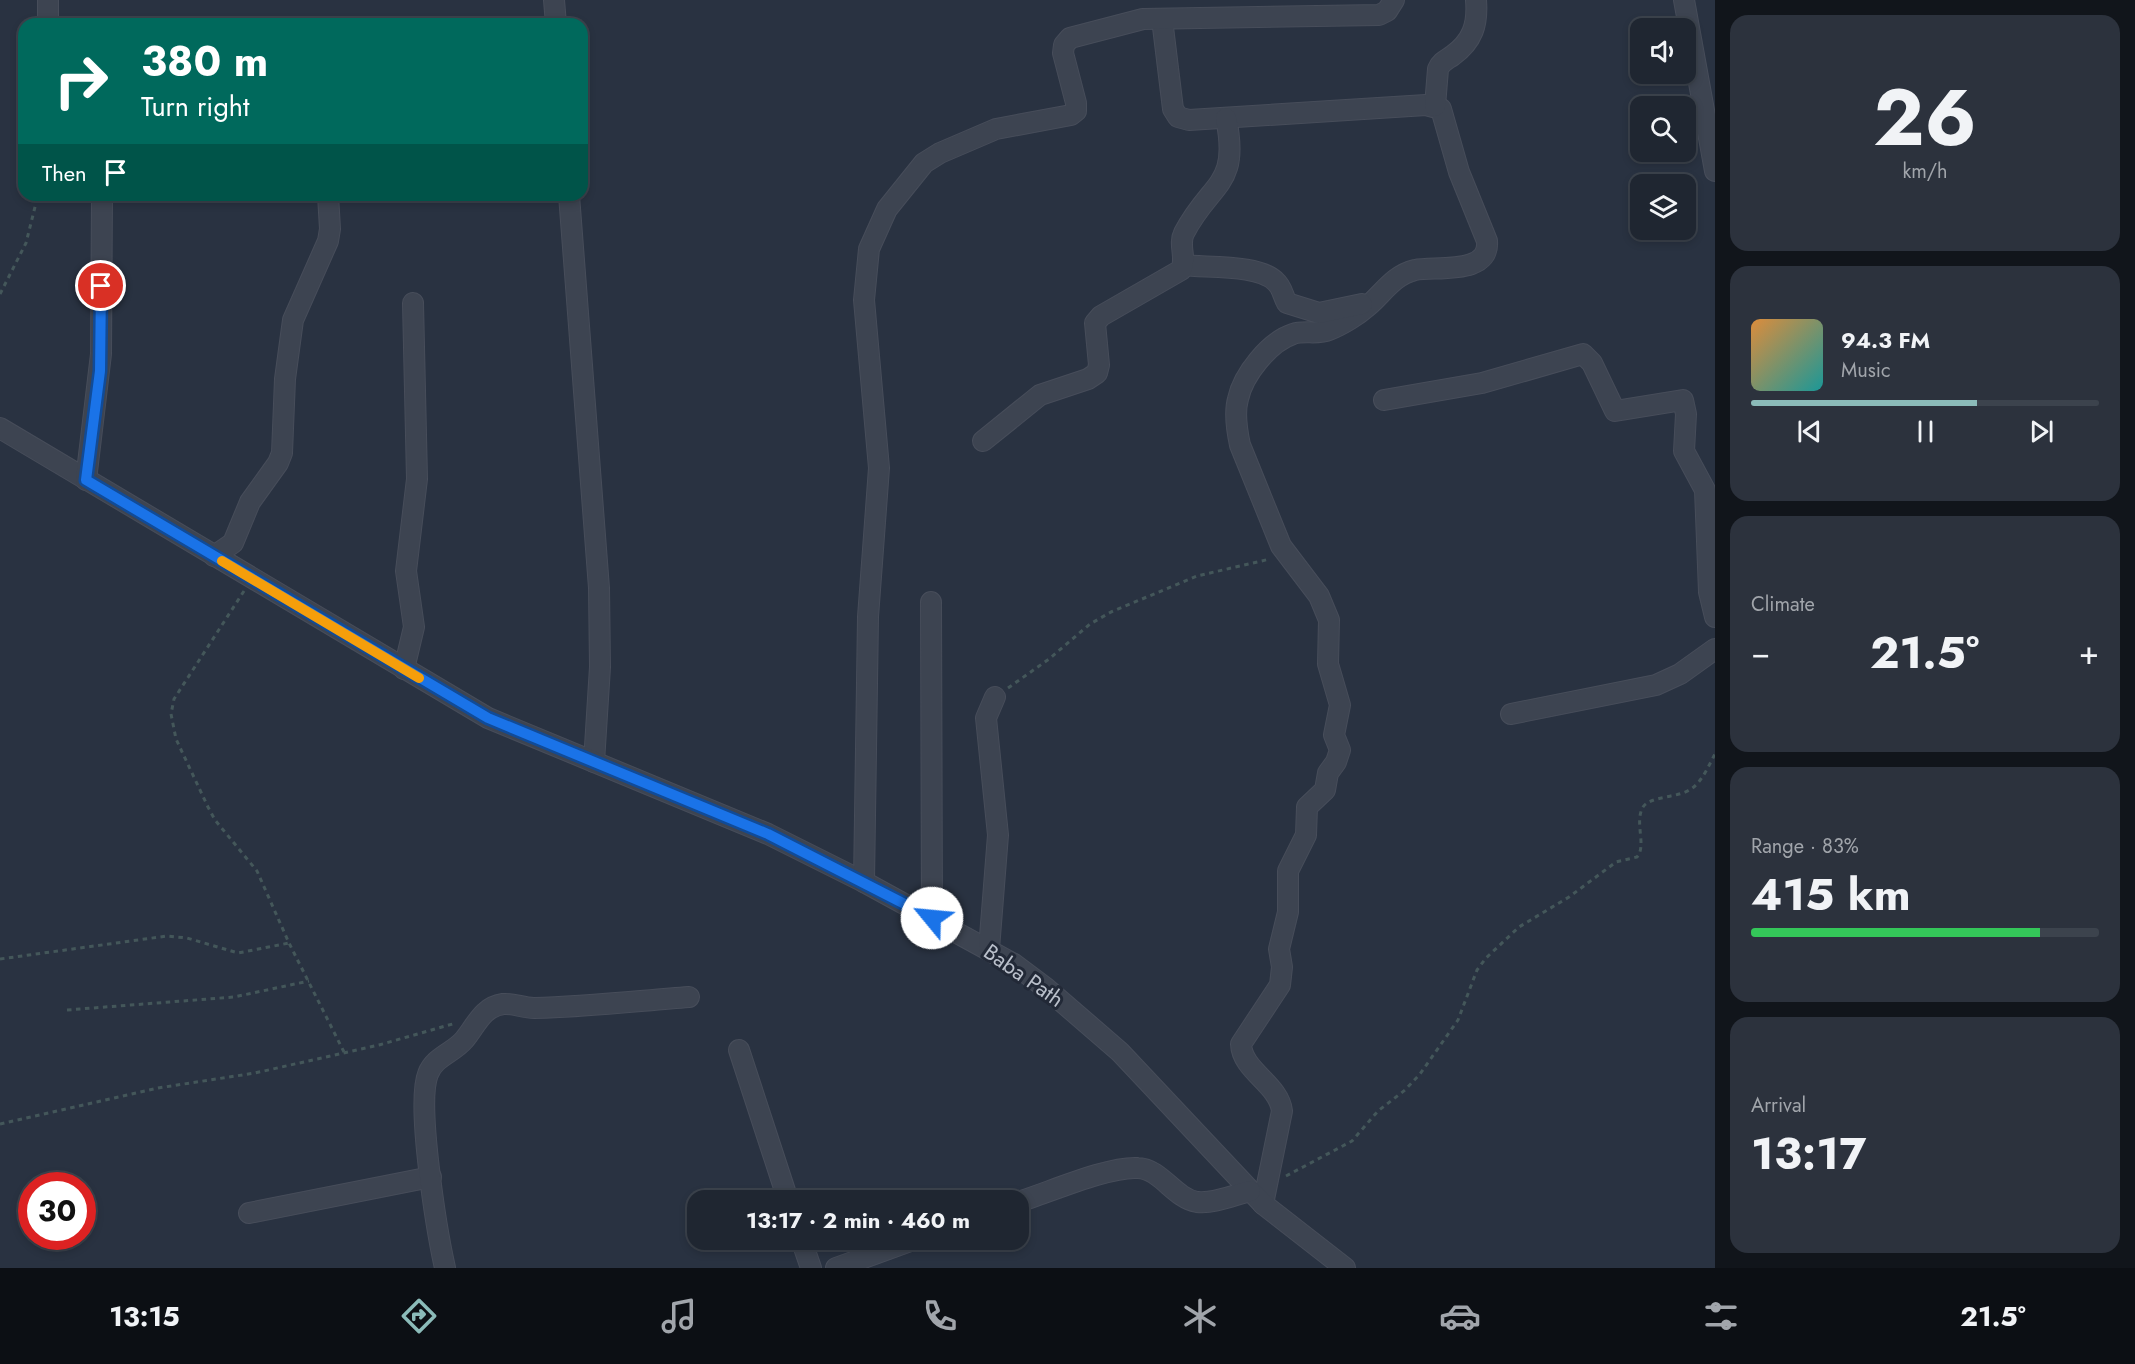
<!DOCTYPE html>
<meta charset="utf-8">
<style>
:root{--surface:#1f2631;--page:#2c323d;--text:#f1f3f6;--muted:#a1a5ab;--line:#3c434d;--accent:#8bbbb9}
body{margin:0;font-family:Jost,sans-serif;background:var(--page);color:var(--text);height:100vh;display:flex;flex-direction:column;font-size:22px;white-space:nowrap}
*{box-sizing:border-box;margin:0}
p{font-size:20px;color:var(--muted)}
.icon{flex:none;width:33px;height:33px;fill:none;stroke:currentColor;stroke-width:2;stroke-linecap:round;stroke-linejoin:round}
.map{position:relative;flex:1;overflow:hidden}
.panel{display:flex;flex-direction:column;gap:15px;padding:15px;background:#11151b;width:420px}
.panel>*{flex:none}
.top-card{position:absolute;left:18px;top:18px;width:570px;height:183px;border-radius:18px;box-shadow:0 3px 9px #0003,0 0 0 2px var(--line);background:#00695c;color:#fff;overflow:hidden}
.tools{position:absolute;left:1630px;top:18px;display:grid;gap:12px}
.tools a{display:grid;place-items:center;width:66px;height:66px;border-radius:12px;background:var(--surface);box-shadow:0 3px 9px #0003,0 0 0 2px var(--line);font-size:30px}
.speed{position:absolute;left:18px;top:1172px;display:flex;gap:12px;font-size:30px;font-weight:700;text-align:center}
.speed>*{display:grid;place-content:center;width:78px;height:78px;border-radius:50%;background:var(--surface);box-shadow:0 3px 9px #0003,0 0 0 2px var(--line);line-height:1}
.speed .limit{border:9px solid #d22;background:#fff;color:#111}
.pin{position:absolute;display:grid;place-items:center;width:51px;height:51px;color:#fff;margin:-26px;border:3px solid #fff;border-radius:50%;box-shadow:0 2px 6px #0007}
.me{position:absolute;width:66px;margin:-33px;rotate:298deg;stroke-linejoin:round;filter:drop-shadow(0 0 4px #0008)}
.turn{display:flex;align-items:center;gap:21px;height:126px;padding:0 24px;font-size:27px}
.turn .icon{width:78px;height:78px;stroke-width:2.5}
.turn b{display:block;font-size:42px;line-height:51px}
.then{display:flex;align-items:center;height:57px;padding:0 24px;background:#0003;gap:12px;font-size:22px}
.big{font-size:45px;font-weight:700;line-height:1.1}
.panel .tile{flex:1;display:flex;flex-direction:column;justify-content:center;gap:9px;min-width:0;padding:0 21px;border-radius:18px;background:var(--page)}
.panel .dial{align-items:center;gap:0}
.dial b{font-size:78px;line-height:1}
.song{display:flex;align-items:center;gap:18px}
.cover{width:72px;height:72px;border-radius:9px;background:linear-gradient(135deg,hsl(30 70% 55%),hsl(180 70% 35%))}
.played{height:6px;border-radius:3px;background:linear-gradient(90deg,var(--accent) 65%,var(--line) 65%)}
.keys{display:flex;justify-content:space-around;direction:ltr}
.heat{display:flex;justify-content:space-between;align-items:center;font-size:33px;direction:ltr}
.charge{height:9px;border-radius:4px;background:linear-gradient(90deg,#34c759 83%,var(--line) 0)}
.trip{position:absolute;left:687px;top:1190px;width:342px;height:60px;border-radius:18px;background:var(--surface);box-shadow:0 3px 9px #0003,0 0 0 2px var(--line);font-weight:700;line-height:60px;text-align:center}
.tabs{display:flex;height:96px;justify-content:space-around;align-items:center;background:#0c0f14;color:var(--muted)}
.tabs .icon{width:42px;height:42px}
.tabs .current{color:var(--accent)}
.tabs b{font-size:27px;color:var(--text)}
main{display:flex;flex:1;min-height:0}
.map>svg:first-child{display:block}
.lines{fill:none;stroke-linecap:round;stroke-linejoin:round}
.minor-casing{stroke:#474d5a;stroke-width:22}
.path{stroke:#44575a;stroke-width:3;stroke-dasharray:4.5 4.5;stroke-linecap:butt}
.minor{stroke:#3d4451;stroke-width:20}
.route-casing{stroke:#114b97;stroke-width:15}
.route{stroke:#1a73e8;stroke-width:10}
.slow{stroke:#f59e0b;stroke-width:10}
.labels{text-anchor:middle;stroke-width:6;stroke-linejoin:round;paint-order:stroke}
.street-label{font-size:22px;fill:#bac0cb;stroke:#222937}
</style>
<main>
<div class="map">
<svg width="1715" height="1268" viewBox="0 0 1715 1268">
<rect width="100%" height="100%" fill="#293241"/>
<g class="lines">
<g class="minor-casing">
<g id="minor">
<path d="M48,0V24"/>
<path d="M554,0L556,24"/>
<path d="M1684,0L1715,171"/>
<path d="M1162,19L1173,109L1178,117L1189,120L1426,105L1441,109L1459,172L1487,241C1490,275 1437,266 1415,270C1394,275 1384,292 1368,306C1358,315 1342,325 1329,330C1318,335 1304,330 1293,334C1269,342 1243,375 1238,399C1234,413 1237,431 1240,445L1281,546L1319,596L1329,620L1328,664L1340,705L1334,735L1340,750L1336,762L1328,773L1325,790L1307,807L1306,835L1288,871V912L1279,949L1282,967L1280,985L1241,1044C1242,1071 1279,1084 1282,1111L1263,1204"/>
<path d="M1435,106L1438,69C1441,62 1446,60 1452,56C1473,41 1478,24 1476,0"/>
<path d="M569,195L599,588L600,667L594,762"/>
<path d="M1183,265C1207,268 1260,264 1276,282C1282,287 1283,296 1287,303L1319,313L1362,304"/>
<path d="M1384,400L1482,383L1583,354L1592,363L1615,411L1683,400L1686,414L1684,451L1705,490L1709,592L1715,617"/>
<path d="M0,428L488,718L768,834L864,882L1014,964L1046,988L1120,1052L1263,1204L1345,1268"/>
<path d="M983,441L1040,395L1088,379L1097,373L1099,365L1095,323L1101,316L1181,270C1187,258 1178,245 1184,233C1211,181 1240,187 1226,118"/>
<path d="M86,480L101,354L102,195"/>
<path d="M214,556L233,543L250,502L278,463L282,453L285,379L293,320L328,241L330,229L328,195"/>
<path d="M931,602L932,918"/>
<path d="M404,669L414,627L406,571L417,479L413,303"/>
<path d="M1511,714L1656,685L1680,674L1715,649"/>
<path d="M864,882L868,617L879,468L864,300L869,249L887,209L924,163L940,153L996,129L1071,115L1076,111V103L1063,53L1064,45L1070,38L1143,19L1379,15L1387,11L1394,0"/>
<path d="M989,949L998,835L986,718L995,697"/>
<path d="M739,1050L788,1200"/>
<path d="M1018,1202C1048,1193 1108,1166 1138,1168C1161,1169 1174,1198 1197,1202C1214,1204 1234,1195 1250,1191"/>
<path d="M249,1213L431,1177"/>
<path d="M801,1239L811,1268"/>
<path d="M445,1268C437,1232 416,1104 428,1074C434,1057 453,1053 464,1040C476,1026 482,1007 503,1004C513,1003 523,1008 534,1008C585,1007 637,1001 689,997"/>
<path d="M836,1268L916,1239"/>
</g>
</g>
<g class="path">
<path d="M0,294L26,243L38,195"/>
<path d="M244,591L174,699L171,714L176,739L208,807L215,820L257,871L289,943L344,1052"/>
<path d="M1008,688L1049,659L1090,624L1111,612L1197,576L1270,559"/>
<path d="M0,959L167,936L187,938L238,953L289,943"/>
<path d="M67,1010L234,997L309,981"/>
<path d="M0,1124L158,1088L255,1073L379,1045L456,1023"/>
<path d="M1286,1176L1352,1141L1378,1111L1405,1090L1420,1074L1458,1020L1477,970L1486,958L1519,927L1569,897L1616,862L1637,857C1647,846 1634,822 1643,807C1650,796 1678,798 1691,789C1702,782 1709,765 1715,754"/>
</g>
<use href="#minor" class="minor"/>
</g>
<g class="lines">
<g class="route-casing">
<path id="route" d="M101,286L100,371L86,480L488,718L768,834L932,918"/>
</g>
<use href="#route" class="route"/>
<path class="slow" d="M222,561L419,678"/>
</g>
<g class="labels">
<g class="street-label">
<text transform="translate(1024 975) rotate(35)" y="8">Baba Path</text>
</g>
</g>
</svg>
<div class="tools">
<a><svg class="icon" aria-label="sound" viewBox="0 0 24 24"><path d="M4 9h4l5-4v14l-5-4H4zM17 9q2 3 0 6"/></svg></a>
<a><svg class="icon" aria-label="search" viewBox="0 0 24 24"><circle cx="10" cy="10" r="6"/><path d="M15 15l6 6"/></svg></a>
<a><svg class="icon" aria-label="layers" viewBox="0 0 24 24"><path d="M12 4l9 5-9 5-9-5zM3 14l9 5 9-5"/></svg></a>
</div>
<div class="speed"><div class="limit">30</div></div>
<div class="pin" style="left:101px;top:286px;background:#d93025"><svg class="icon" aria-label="arrive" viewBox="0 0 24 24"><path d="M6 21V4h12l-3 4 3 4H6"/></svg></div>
<svg class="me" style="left:932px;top:918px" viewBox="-20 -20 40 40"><circle r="19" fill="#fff"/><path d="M0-13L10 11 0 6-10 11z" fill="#1a73e8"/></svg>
<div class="trip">13:17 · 2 min · 460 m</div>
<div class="top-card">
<div class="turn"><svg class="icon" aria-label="right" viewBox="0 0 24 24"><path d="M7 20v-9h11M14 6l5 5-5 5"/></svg><div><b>380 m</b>Turn right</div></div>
<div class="then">Then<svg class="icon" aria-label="arrive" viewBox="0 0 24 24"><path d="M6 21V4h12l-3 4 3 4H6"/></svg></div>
</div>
</div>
<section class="panel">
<div class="tile dial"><b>26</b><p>km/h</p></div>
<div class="tile">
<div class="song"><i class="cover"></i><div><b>94.3 FM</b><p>Music</p></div></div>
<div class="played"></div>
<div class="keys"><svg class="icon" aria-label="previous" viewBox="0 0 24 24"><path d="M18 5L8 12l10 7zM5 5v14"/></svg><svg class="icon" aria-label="pause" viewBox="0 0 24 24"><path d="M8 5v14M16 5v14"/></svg><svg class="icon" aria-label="next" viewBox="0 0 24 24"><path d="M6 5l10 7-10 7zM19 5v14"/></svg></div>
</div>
<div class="tile"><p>Climate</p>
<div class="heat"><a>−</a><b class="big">21.5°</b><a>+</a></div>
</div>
<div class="tile"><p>Range · 83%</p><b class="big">415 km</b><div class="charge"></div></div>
<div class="tile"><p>Arrival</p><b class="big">13:17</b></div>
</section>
</main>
<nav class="tabs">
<b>13:15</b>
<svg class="icon current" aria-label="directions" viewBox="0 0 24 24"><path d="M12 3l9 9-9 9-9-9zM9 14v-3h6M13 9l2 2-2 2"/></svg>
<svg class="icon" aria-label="music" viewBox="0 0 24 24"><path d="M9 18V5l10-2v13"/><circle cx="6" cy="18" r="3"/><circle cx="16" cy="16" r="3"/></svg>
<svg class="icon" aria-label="phone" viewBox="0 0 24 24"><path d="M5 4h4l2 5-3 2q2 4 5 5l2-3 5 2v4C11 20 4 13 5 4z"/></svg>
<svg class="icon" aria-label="climate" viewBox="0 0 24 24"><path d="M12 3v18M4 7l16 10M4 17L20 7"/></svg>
<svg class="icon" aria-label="car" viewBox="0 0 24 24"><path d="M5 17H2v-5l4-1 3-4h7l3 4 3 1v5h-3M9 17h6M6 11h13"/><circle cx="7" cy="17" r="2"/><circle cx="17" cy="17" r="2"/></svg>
<svg class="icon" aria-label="filters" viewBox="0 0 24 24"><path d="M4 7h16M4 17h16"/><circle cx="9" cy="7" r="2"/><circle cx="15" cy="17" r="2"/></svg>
<b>21.5°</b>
</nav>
